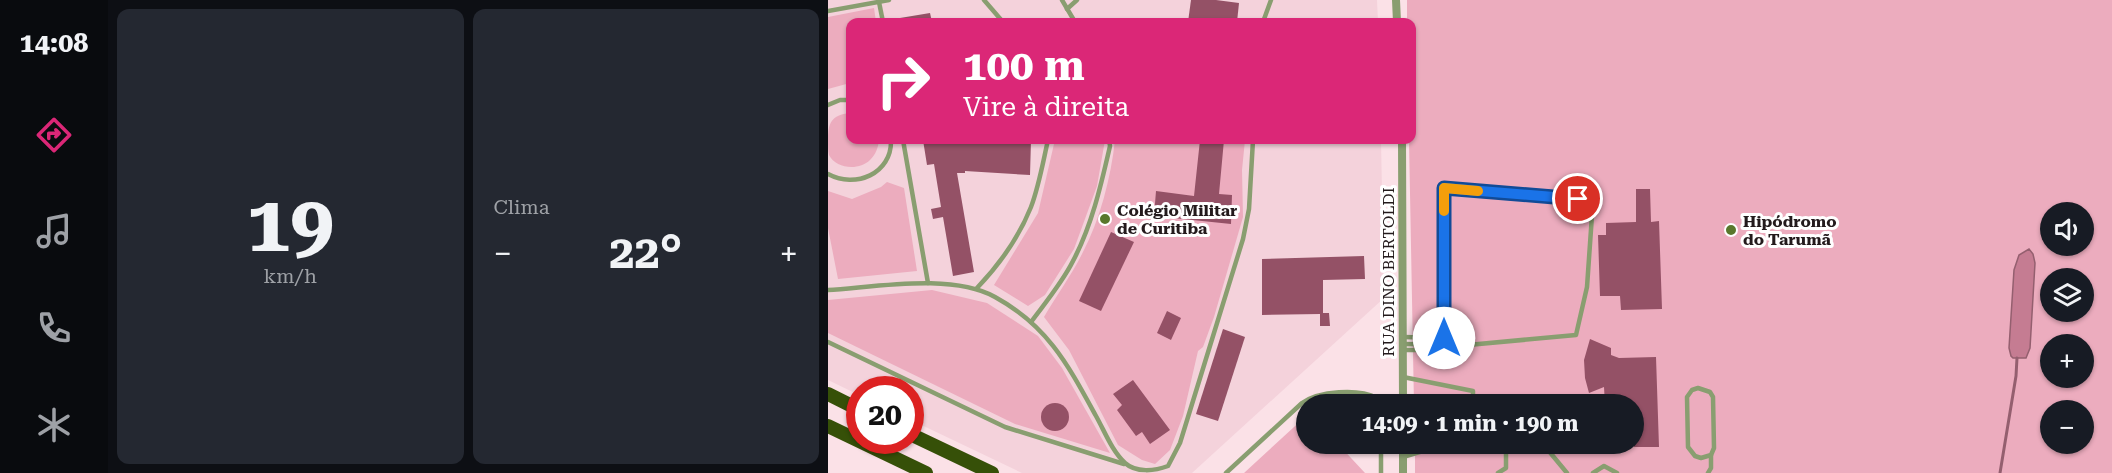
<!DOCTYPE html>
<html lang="pt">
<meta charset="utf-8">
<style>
:root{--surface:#171b24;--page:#242831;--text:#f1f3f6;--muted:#9ea1a6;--accent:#db2777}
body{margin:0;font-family:"Roboto Serif",serif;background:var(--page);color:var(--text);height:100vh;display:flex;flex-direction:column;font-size:22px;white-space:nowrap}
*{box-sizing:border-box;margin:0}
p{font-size:20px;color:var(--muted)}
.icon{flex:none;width:33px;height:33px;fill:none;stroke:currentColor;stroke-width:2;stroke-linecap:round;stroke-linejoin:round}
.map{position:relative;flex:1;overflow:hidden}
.sheet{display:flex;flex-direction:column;gap:9px;padding:9px;background:#0d0f14;width:720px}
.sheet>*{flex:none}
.top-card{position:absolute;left:18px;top:18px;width:570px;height:126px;border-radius:12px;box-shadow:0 2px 4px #0004;background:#db2777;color:#fff;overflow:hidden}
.fabs{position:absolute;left:1212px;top:202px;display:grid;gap:12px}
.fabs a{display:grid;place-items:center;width:54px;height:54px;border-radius:50%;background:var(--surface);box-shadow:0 2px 4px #0004;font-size:30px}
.speed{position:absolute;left:18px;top:376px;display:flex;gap:12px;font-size:30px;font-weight:700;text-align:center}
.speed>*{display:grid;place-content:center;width:78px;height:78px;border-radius:50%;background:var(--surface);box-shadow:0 2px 4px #0004;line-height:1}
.speed .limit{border:9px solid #d22;background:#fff;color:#111}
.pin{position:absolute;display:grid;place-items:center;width:51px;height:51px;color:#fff;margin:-26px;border:3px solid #fff;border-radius:50%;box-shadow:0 2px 6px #0007}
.me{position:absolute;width:66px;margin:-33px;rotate:0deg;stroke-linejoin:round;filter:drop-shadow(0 0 4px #0008)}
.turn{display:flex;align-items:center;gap:21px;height:126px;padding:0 18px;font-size:27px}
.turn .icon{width:78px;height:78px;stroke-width:2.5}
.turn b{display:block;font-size:42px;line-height:51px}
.big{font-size:45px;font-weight:700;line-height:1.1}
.sheet .tile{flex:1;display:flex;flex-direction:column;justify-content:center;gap:9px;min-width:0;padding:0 21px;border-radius:12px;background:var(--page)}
.sheet .dial{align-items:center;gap:0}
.dial b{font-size:78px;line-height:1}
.heat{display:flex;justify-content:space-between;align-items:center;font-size:33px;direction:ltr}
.sheet .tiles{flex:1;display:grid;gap:9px;grid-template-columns:repeat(2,1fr)}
.trip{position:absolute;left:468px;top:394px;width:348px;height:60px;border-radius:30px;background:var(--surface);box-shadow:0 2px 4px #0004;font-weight:700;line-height:60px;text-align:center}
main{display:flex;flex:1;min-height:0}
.tabs{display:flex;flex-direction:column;width:108px;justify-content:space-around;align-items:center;background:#090b0e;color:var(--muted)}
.tabs .icon{width:42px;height:42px}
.tabs .active{color:var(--accent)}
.tabs b{font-size:27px;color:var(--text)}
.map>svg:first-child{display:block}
.built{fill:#f4d2db}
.green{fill:#ecacbe;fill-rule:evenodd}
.water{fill:#c57c92;stroke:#945f6f;stroke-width:1.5}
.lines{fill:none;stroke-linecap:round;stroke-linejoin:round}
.stream{stroke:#945f6f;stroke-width:3}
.building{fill:#945166}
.service{stroke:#899e70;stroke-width:4.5}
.minor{stroke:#899e70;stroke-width:8}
.trunk{stroke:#365008;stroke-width:14}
.route-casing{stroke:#114b97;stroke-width:15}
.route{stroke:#1a73e8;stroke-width:10}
.slow{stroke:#f59e0b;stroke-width:10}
.poi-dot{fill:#59772c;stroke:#fff;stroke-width:2}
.labels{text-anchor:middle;stroke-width:6;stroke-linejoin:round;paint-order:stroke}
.poi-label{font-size:16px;font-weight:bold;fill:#231a1c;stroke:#fff;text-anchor:start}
.street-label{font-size:16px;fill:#231a1c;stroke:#fff}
</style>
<main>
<nav class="tabs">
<b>14:08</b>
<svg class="icon active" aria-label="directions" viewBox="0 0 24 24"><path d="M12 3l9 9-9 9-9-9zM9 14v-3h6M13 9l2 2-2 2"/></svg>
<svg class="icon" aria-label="music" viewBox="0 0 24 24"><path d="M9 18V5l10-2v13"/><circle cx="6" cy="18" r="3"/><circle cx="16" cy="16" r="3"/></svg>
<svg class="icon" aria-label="phone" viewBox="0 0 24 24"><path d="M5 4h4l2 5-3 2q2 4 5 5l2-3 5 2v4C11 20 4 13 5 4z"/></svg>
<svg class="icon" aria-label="climate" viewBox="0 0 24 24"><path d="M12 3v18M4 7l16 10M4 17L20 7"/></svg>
</nav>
<section class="sheet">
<div class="tiles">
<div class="tile dial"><b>19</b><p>km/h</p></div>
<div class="tile"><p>Clima</p>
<div class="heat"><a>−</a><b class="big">22°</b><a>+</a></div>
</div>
</div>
</section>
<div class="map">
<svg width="1284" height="473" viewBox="0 0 1284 473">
<rect width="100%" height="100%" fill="#fbe1e7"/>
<path class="built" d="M0,0H549L550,22H22V140H553L556,298L364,473H194L83,420L82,390H32L31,395L0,380Z"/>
<g class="green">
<path d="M579,0H1284V473H587V444H806V405H586L581,140H584V22H579ZM1222,213H1256V246H1222ZM1222,279H1256V312H1222ZM1222,345H1256V378H1222ZM1222,411H1256V444H1222Z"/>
<path d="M46,8L48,22H22V83L0,89V17Z"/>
<path d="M22,113V140H51C50,148 48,154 42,160C31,171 8,169 1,155C0,151 0,145 0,141C0,123 3,115 22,113Z"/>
<path d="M249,140H277L269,186L246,249L217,295L200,306L166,285L210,213L226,144Z"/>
<path d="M287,140H417L414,170L415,217L386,317L375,347L370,351L355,416L342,450L327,464L314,460L290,445L241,350L216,317C228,296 243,276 254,254C272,220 283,177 287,140Z"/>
<path d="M59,182L76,188L89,271L10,279L0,228V191L24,199L53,187Z"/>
<path d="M104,290L159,303L210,336L234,368L282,453L187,424L0,333V300Z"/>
<path d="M478,416V444H510L537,473H416Z"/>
</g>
<path class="water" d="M1201,249L1205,254L1207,263L1202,348L1198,358H1185L1183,356L1181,348L1186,270L1191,255Z"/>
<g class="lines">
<path class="stream" d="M1172,473L1188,376L1189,358"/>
</g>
<g class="building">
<path d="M363,0H388L411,3L409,22H360Z"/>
<path d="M102,13L104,22H73L72,18Z"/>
<path d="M95,140H203L202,175L137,171V173H129L146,272L125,276L115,217L105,219L103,209L113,207L106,164L99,165Z"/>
<path d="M372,140H396L391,194L404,195L403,224L326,216L328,191L366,196Z"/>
<path d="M808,189H822L823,222L831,221L834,309L793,310L792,296H772L770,235H778V223L808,222Z"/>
<path d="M283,232L306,242L273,311L251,301Z"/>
<path d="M536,256L537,279L495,280V313H501L502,326H492V314L434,315V259Z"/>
<path d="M339,311L353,318L343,340L329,333Z"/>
<path d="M395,329L417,337L390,421L368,414Z"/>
<path d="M762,339L783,348V355L791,358L828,357L831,447H806V405H777L776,387L761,393L757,378L756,360Z"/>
<path d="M305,380L342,430L322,444L314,432L308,436L289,410L294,405L285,394Z"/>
<circle cx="227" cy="417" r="14"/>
</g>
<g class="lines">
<g class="service">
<path d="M156,0L175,22"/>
<path d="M234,0L247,22"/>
<path d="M51,2L55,22"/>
<path d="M239,9L249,0"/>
<path d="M0,11L61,0"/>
<path d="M435,22L443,0"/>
<path d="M0,105L12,100H22"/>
<path d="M75,140L100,283"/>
<path d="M0,174C27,189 64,174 63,140"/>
<path d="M149,288C171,265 191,237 203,207C211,186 215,162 220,140"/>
<path d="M0,290C48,287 124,273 167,297C220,326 240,365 268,416C277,432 284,451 297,463C308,473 327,471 340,466L352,443L415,239L421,209L425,140"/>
<path d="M203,322C217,303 234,283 245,261C264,225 273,185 282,146L281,140"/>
<path d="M575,337L616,338L615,344L610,350H575"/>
<path d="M0,342L177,427L296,464"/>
<path d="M575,344L640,345L748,335L759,287L765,201L616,188V338"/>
<path d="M575,377L645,391V405"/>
<path d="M870,388L882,392L885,397L886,448L883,455L873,458L867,456L860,447L859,397L864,390Z"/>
<path d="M553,444V473"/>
<path d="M700,444L720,450L739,473"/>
<path d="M575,457L618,444"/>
<path d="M398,473L474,403C491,391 530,388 549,398L553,405"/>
<path d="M670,473L678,468V444"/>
<path d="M765,473L776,466L789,473"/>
<path d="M880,473L883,468V455"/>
</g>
<g class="minor">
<path d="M568,0L569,22"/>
<path d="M574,140L575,405"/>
<path d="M575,444V473"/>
</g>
<g class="trunk">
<path d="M0,394L32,410"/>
<path d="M0,426L98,473"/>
<path d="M82,434L164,473"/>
</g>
</g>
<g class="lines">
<g class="route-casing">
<path id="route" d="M616,338V188L750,199"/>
</g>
<use href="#route" class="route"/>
<path class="slow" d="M616,211V188L650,191"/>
</g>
<g class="poi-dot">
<circle cx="277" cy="219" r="6"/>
<circle cx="903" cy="230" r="6"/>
</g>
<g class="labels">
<g class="poi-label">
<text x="289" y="216">Colégio Militar<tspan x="289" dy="18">de Curitiba</tspan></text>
<text x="915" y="227">Hipódromo<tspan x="915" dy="18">do Tarumã</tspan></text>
</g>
<g class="street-label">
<text transform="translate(560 272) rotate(-90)" y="6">RUA DINO BERTOLDI</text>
</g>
</g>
</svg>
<div class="fabs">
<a><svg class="icon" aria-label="sound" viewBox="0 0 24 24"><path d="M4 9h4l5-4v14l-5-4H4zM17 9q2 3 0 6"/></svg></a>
<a><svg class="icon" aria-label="layers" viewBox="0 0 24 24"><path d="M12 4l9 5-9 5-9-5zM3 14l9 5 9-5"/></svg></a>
<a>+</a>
<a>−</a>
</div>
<div class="speed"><div class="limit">20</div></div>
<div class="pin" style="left:750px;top:199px;background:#d93025"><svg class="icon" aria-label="arrive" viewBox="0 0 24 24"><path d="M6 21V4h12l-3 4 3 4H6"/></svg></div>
<svg class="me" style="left:616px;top:338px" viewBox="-20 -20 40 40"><circle r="19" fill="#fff"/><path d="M0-13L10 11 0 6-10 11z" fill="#1a73e8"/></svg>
<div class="trip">14:09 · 1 min · 190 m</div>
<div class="top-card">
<div class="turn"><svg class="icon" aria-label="right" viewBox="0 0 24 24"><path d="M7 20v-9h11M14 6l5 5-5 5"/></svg><div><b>100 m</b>Vire à direita</div></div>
</div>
</div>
</main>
